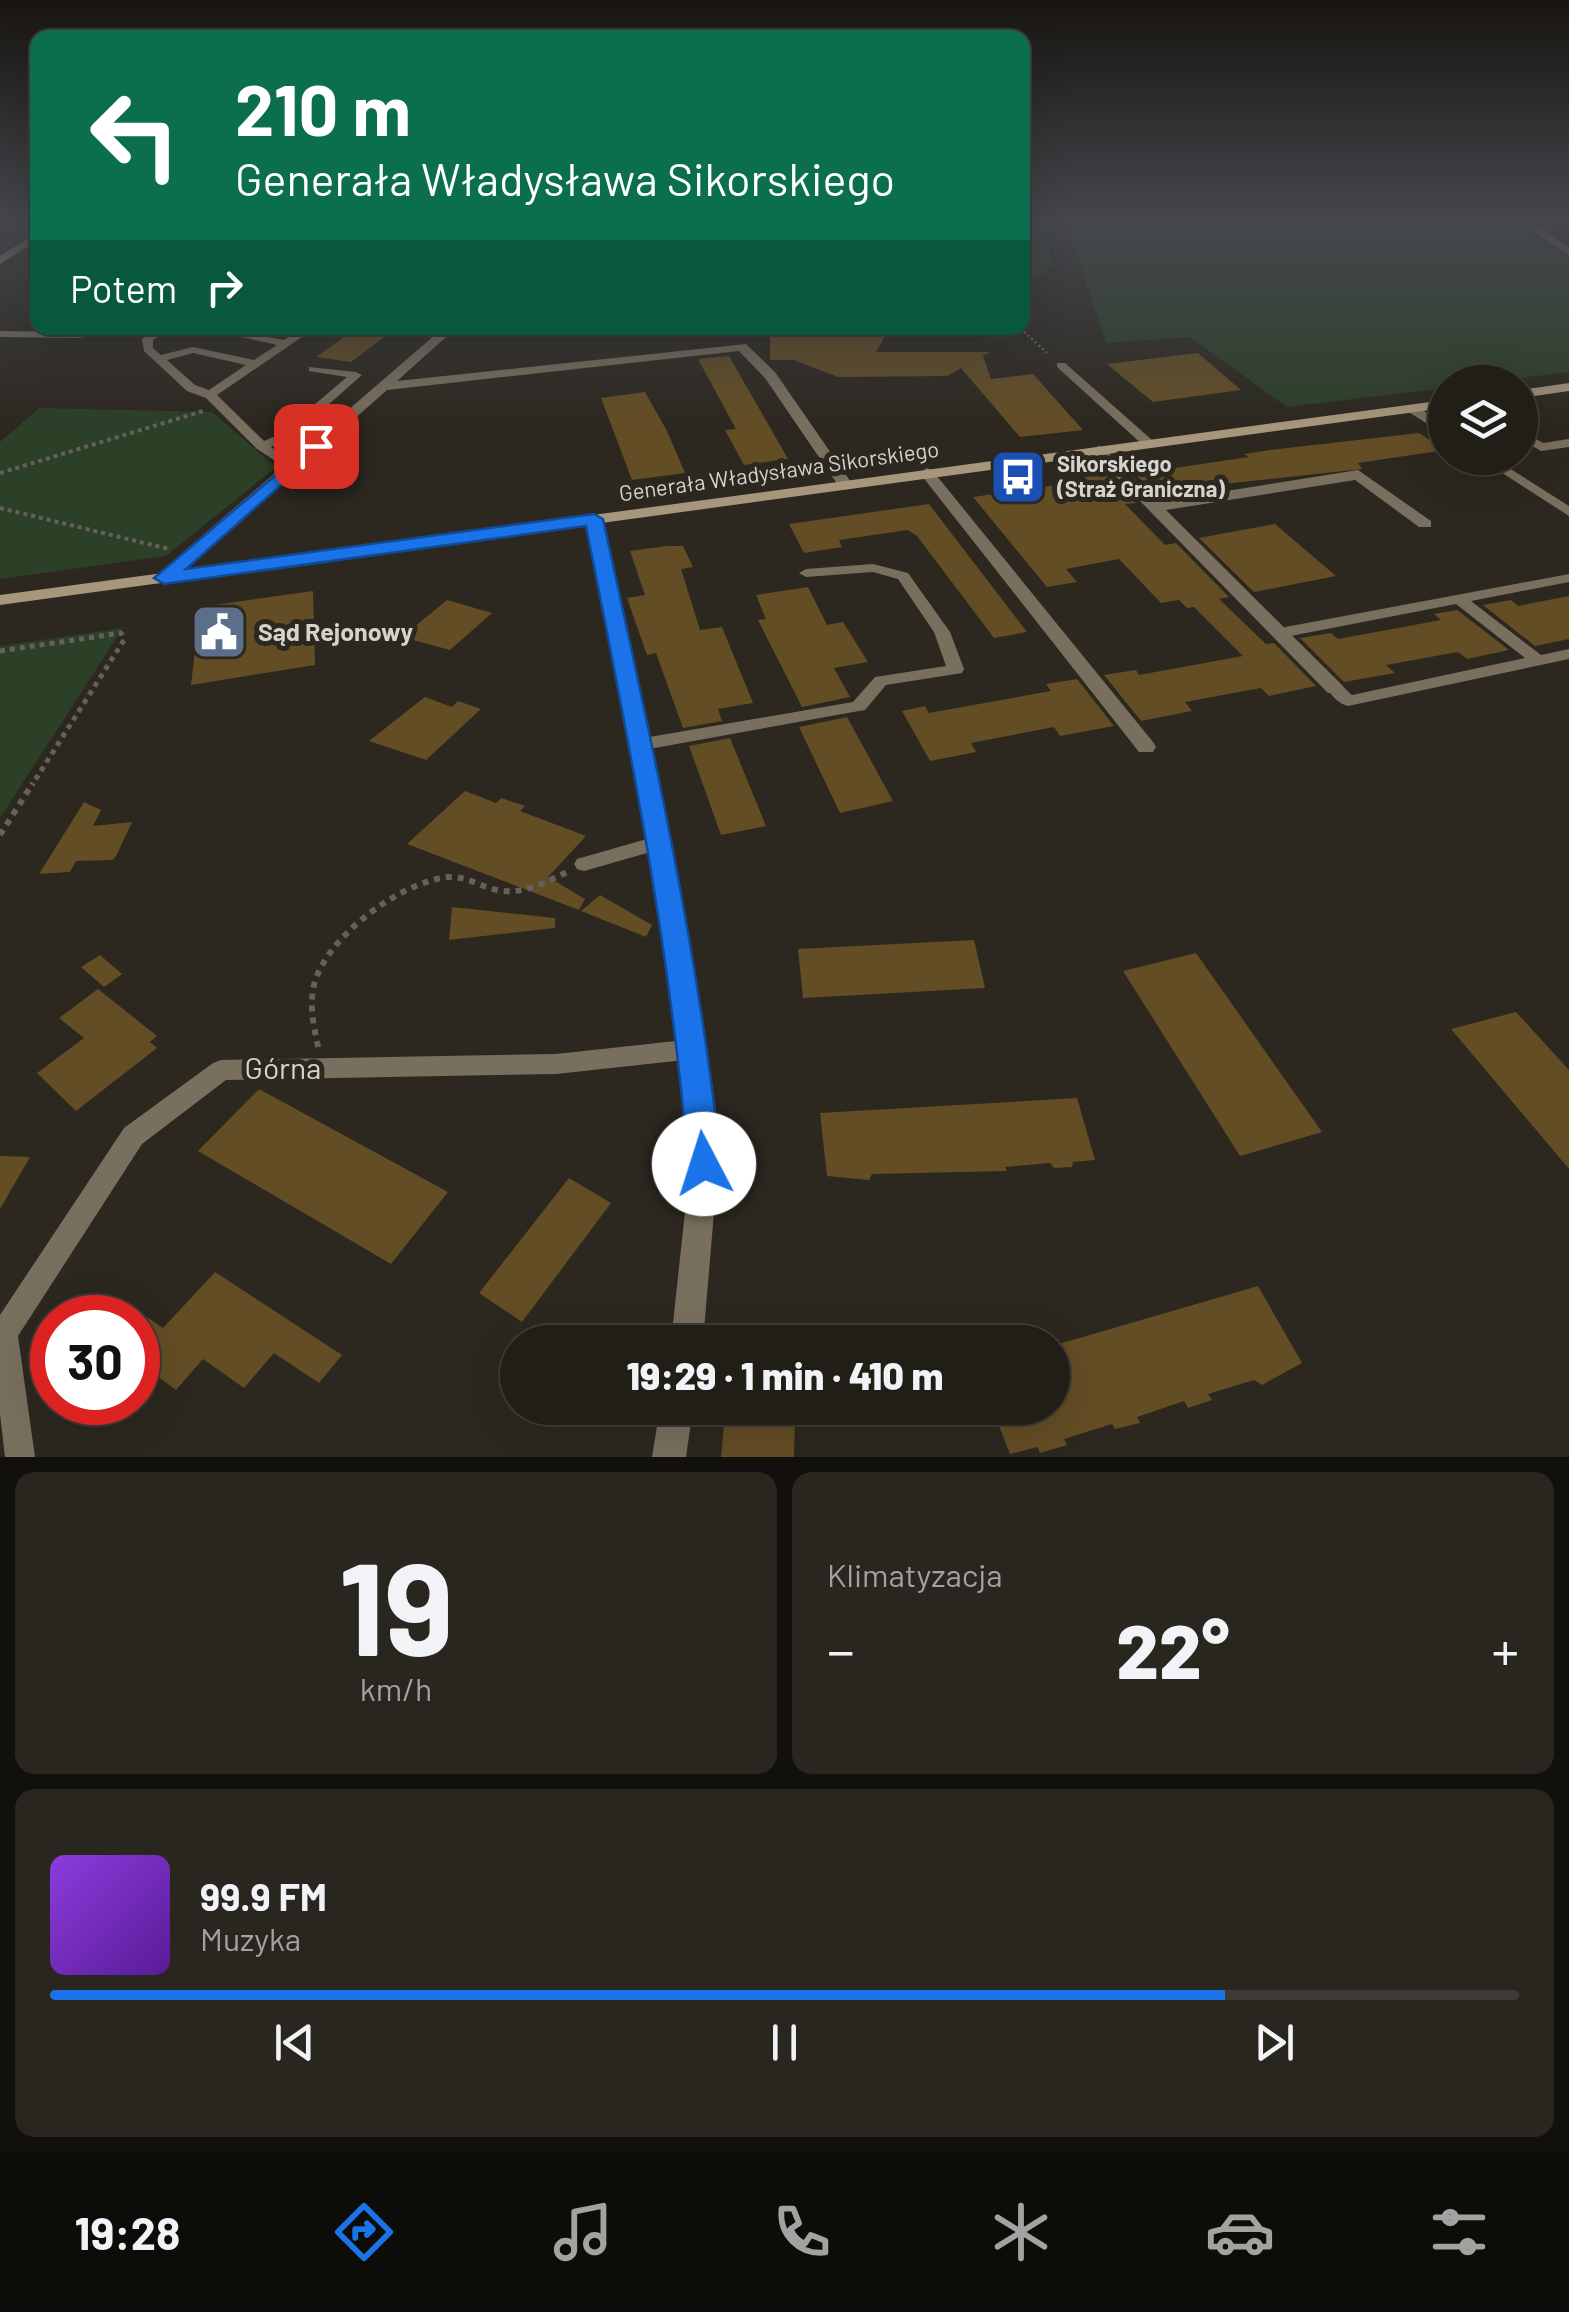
<!DOCTYPE html>
<html lang="pl">
<meta charset="utf-8">
<style>
:root{--surface:#211d17;--page:#292620;--text:#f1f3f6;--muted:#a2a2a1;--line:#3e3b36;--accent:#1a73e8}
body{margin:0;font-family:Barlow,sans-serif;background:var(--page);color:var(--text);height:100vh;display:flex;flex-direction:column;font-size:38px;white-space:nowrap}
*{box-sizing:border-box;margin:0}
p{font-size:32px;color:var(--muted)}
.icon{flex:none;width:55px;height:55px;fill:none;stroke:currentColor;stroke-width:2;stroke-linecap:round;stroke-linejoin:round}
.map{position:relative;height:1457px;overflow:hidden}
.drawer{display:flex;flex-direction:column;gap:15px;padding:15px;background:#12100d;flex:1}
.drawer>*{flex:none}
.top-card{position:absolute;left:30px;top:30px;width:1000px;height:305px;border-radius:20px;box-shadow:0 10px 40px #0002,0 0 0 2px var(--line);background:#0b6e4f;color:#fff;overflow:hidden}
.fabs{position:absolute;left:1428px;top:365px;display:grid;gap:20px}
.fabs a{display:grid;place-items:center;width:110px;height:110px;border-radius:50%;background:var(--surface);box-shadow:0 10px 40px #0002,0 0 0 2px var(--line);font-size:50px}
.speed{position:absolute;left:30px;top:1295px;display:flex;gap:20px;font-size:50px;font-weight:700;text-align:center}
.speed>*{display:grid;place-content:center;width:130px;height:130px;border-radius:50%;background:var(--surface);box-shadow:0 10px 40px #0002,0 0 0 2px var(--line);line-height:1}
.speed .limit{border:15px solid #d22;background:#fff;color:#111}
.pin{position:absolute;display:grid;place-items:center;width:85px;height:85px;color:#fff;margin:-42px;border-radius:20px;box-shadow:0 5px 15px #0006}
.me{position:absolute;width:110px;margin:-55px;rotate:355deg;stroke-linejoin:round;filter:drop-shadow(0 0 8px #0008)}
.turn{display:flex;align-items:center;gap:35px;height:210px;padding:0 40px;font-size:45px}
.turn .icon{width:130px;height:130px;stroke-width:2.5}
.turn b{display:block;font-size:70px;line-height:85px}
.then{display:flex;align-items:center;height:95px;padding:0 40px;background:#0003;gap:20px;font-size:38px}
.big{font-size:75px;font-weight:800;line-height:1.1}
.drawer .widget{flex:1;display:flex;flex-direction:column;justify-content:center;gap:15px;min-width:0;padding:0 35px;border-radius:20px;background:var(--page)}
.drawer .dial{align-items:center;gap:0}
.dial b{font-size:130px;line-height:1}
.song{display:flex;align-items:center;gap:30px}
.cover{width:120px;height:120px;border-radius:15px;background:linear-gradient(135deg,hsl(270 70% 55%),hsl(270 70% 35%))}
.played{height:10px;border-radius:5px;background:linear-gradient(90deg,var(--accent) 80%,var(--line) 80%)}
.keys{display:flex;justify-content:space-around;direction:ltr}
.heat{display:flex;justify-content:space-between;align-items:center;font-size:55px;direction:ltr}
.drawer .tiles{flex:1;display:grid;gap:15px;grid-template-columns:1fr 1fr}
.widget:last-child{grid-column:span 2}
.trip{position:absolute;left:500px;top:1325px;width:570px;height:100px;border-radius:50px;background:var(--surface);box-shadow:0 10px 40px #0002,0 0 0 2px var(--line);font-weight:800;line-height:100px;text-align:center}
.dock{display:flex;height:160px;justify-content:space-around;align-items:center;background:#0d0c09;color:var(--muted)}
.dock .icon{width:70px;height:70px}
.dock .current{color:var(--accent)}
.dock b{font-size:45px;color:var(--text)}
.map>svg:first-child{display:block}
.green{fill:#2c3f27}
.building{fill:#634d25}
.lines{fill:none;stroke-linecap:round;stroke-linejoin:round}
.path-far3{stroke:#65615a;stroke-width:2.5;stroke-dasharray:2.5 2.5;stroke-linecap:butt}
.path-far2{stroke:#65615a;stroke-width:4;stroke-dasharray:4 4;stroke-linecap:butt}
.path-far1{stroke:#65615a;stroke-width:5;stroke-dasharray:5 5;stroke-linecap:butt}
.path{stroke:#65615a;stroke-width:6;stroke-dasharray:6 6;stroke-linecap:butt}
.lane{fill:#796f5e;fill-rule:evenodd}
.street{fill:#796f5e;fill-rule:evenodd}
.secondary{fill:#a6967b;fill-rule:evenodd}
.route{fill:#1a73e8;stroke:#114b97;stroke-width:2.5}
.labels{text-anchor:middle;stroke-width:10;stroke-linejoin:round;paint-order:stroke}
.far-poi-label{font-size:22px;font-weight:bold;fill:#d6d3ce;stroke:#2c271f;text-anchor:start}
.far-street-label{font-size:22px;fill:#d6d3ce;stroke:#2c271f}
.poi-label{font-size:25px;font-weight:bold;fill:#d6d3ce;stroke:#2c271f;text-anchor:start}
.near-street-label{font-size:30px;fill:#d6d3ce;stroke:#2c271f}
</style>
<div class="map">
<svg width="1569" height="1457" viewBox="0 0 1569 1457">
<rect width="100%" height="100%" fill="#2c271f"/>
<g class="green">
<path d="M1023,221H1041L1053,263L1044,273L1023,282Z"/>
<path d="M1066,221H1472L1529,231L1569,259V372L1488,382H1445V388L1287,407L1190,337L1106,343Z"/>
<path d="M39,408L212,412L276,467L166,556L0,579V442Z"/>
<path d="M123,628L0,818V646Z"/>
</g>
<g class="building">
<path d="M357,328H396L351,362L316,357Z"/>
<path d="M770,328H889L876,352H990L983,356L991,379L1033,374L1083,430L1020,437L961,368L947,376L838,377L794,360H770Z"/>
<path d="M1198,353L1241,390L1153,402L1107,364Z"/>
<path d="M729,356L788,459L744,465L725,430L736,429L698,359Z"/>
<path d="M645,392L667,431L685,473L632,480L601,398Z"/>
<path d="M1419,433L1445,450L1358,463L1362,469L1197,487L1200,491L1159,498L1131,470L1156,466L1161,470L1249,457L1244,454L1270,450Z"/>
<path d="M1108,473L1136,503L1125,504L1165,545L1176,543L1229,597L1219,599L1266,644L1274,643L1316,686L1269,696L1261,688L1185,702L1192,711L1141,721L1104,675L1136,670L1139,675L1243,656L1194,607L1187,608L1179,600L1161,603L1119,559L1066,569L1077,582L1047,587L973,497L1084,481L1080,477Z"/>
<path d="M929,504L1027,632L994,638L917,536L908,530L839,540L842,547L804,553L789,524Z"/>
<path d="M1275,524L1336,576L1254,592L1199,538Z"/>
<path d="M666,546H683L693,567L681,569L700,630L722,627L753,703L718,709L722,721L683,728L656,653L647,655L627,598L645,595L630,551Z"/>
<path d="M808,587L827,625L843,622L868,662L834,668L850,697L802,707L758,620L766,619L756,595Z"/>
<path d="M313,591L315,665L191,685L200,607Z"/>
<path d="M1569,596V639L1535,646L1483,605L1511,600L1518,606Z"/>
<path d="M447,600L492,613L450,650L402,637Z"/>
<path d="M1457,610L1509,650L1467,659L1458,652L1386,665L1395,673L1344,682L1300,638L1331,633L1338,639L1441,620L1434,614Z"/>
<path d="M1077,679L1114,726L1060,736L1054,727L971,743L976,752L930,761L902,711L925,706L929,713L1051,691L1046,684Z"/>
<path d="M425,697L452,707L458,701L481,709L426,760L369,741Z"/>
<path d="M847,717L893,801L840,813L799,727Z"/>
<path d="M730,738L766,826L721,835L689,746Z"/>
<path d="M465,791L496,803L501,798L525,806L520,811L586,836L548,877L585,899L579,910L407,844Z"/>
<path d="M84,802L101,810L93,826L132,822L117,854L113,860L76,861L70,872L39,874Z"/>
<path d="M600,895L652,925L646,937L581,911Z"/>
<path d="M452,907L555,918V928L449,940Z"/>
<path d="M974,940L985,988L803,998L798,949Z"/>
<path d="M1196,953L1322,1132L1240,1156L1123,971Z"/>
<path d="M100,955L122,974L104,987L81,967Z"/>
<path d="M98,989L157,1036L150,1042L157,1048L76,1111L37,1073L84,1038L59,1018Z"/>
<path d="M1516,1012L1569,1070V1169L1451,1029Z"/>
<path d="M259,1089L448,1192L391,1264L198,1151Z"/>
<path d="M1077,1098L1095,1160L1073,1162L1072,1167L1054,1168L1050,1163L1005,1167L1007,1171L872,1174L869,1180L827,1176L820,1113Z"/>
<path d="M0,1156L30,1157L0,1209Z"/>
<path d="M569,1178L611,1203L522,1322L479,1293Z"/>
<path d="M215,1272L342,1355L319,1383L274,1353L244,1388L203,1359L176,1390L138,1362V1311L163,1328Z"/>
<path d="M1258,1286L1302,1363L1262,1385L1254,1380L1208,1394L1212,1400L1188,1408L1184,1401L1137,1417L1140,1423L1115,1429L1112,1424L1064,1439L1067,1445L1040,1453L1038,1447L1010,1454L992,1408H1052V1346Z"/>
<path d="M725,1412L795,1414L794,1457H721Z"/>
</g>
<g class="lines">
<path class="path-far3" d="M1020,328L1047,353"/>
<g class="path-far2">
<path d="M0,473L203,411"/>
<path d="M0,508L169,549"/>
</g>
<path class="path-far1" d="M0,651L121,633L124,640L32,785"/>
<g class="path">
<path d="M0,835L33,783"/>
<path d="M318,1047C314,1027 309,1006 314,985C326,937 400,882 448,877C465,876 478,885 493,889C519,897 544,883 567,872"/>
</g>
<g class="lane">
<path d="M98,328H114L81,338L0,337V331L81,332Z"/>
<path d="M160,328H172L153,340V348L161,355L193,347L254,360L277,345L224,333V329L284,340L303,328H315L217,395L264,441L280,434L347,377L309,371V367L356,372L362,375L288,440L271,447L296,464V470L291,471L257,449L206,398L187,391L144,351L142,339ZM193,353L246,365L209,390L195,385L167,360Z"/>
<path d="M1057,363H1065L1152,440V446H1144L1057,367Z"/>
<path d="M1407,405H1415L1445,425V435L1407,411Z"/>
<path d="M1520,430L1543,443L1569,439V447L1541,451L1520,439Z"/>
<path d="M1479,458H1493L1569,506V516Z"/>
<path d="M873,564L908,573L950,632L964,669L962,673L886,685L865,710L859,711L638,751L632,749L629,745L638,739L853,702L875,677L946,666L934,632L898,579L873,572L806,577L799,573L806,569Z"/>
<path d="M1569,574V582L1471,601L1541,655L1569,649V659L1348,706C1339,704 1332,696 1327,689L1329,685H1341L1352,695L1525,658L1456,604L1280,638L1272,633L1280,628Z"/>
<path d="M661,835L668,837L671,842L668,847L584,871L577,869L574,864L577,859Z"/>
<path d="M694,1039L702,1042L705,1049L702,1056L694,1059L556,1074L226,1080L142,1144L18,1336L35,1457H5L0,1414V1315L124,1128L213,1063L221,1060L556,1054Z"/>
</g>
<g class="street">
<path d="M1519,221H1531L1569,248V256Z"/>
<path d="M443,328H456L397,381L746,344L775,372L853,485L845,490L840,488L765,378L739,351L387,390L170,582H158L155,578L158,574Z"/>
<path d="M1098,446L1103,447L1158,502L1358,470L1431,521V527H1419L1355,480L1166,510L1342,685L1345,689L1342,693H1328L1093,453L1091,450Z"/>
<path d="M927,468L932,470L1153,742L1156,747L1153,752H1139L922,476L919,473Z"/>
<path d="M594,514L602,519L672,842L707,1049L718,1165L703,1342H671L690,1165L681,1049L650,842L586,519Z"/>
<path d="M660,1408H693L686,1457H652Z"/>
</g>
<g class="secondary">
<path d="M38,232V240L0,264V256Z"/>
<path d="M1569,383V391L1520,398V390Z"/>
<path d="M1445,400V408L0,605V595Z"/>
</g>
</g>
<linearGradient id="sky" x2="0" y2="1"><stop stop-color="#181511"/><stop offset="0.52" stop-color="#45474d"/><stop offset="1" stop-color="#45474d" stop-opacity="0"/></linearGradient>
<rect width="1569" height="425" fill="url(#sky)"/>
<path class="route" d="M316,441L322,442V449L186,569L594,514L603,519C650,733 698,946 721,1164L716,1175L704,1179L693,1175L688,1164C671,949 628,738 586,526L164,584L154,578Z"/>
<defs>
<g id="bus-square" transform="scale(2.875)"><rect x="-9" y="-9" width="18" height="18" rx="4" fill="#1a4fb4" stroke="#2c271f"/><path d="M-5-6H5V4H4V6H2V4H-2V6H-4V4H-5ZM-3.5-4V0h7V-4ZM-3.5 1.2v1.5H-2V1.2ZM2 1.2v1.5H3.5V1.2Z" fill="#fff"/></g>
<g id="civic-square" transform="scale(2.875)"><rect x="-9" y="-9" width="18" height="18" rx="4" fill="#5c6f8a" stroke="#2c271f"/><path d="M-.6-6.5H3V-4.5H.6V-3L4-1V1h2V6H-6V1h2V-1L-.6-3ZM-1.2 2.5V6h2.4V2.5Z" fill="#fff"/></g>
</defs>
<g fill-rule="evenodd">
<use href="#bus-square" x="1018" y="477"/>
<use href="#civic-square" x="219" y="632"/>
</g>
<g class="labels">
<g class="far-poi-label">
<text x="1057" y="472">Sikorskiego<tspan x="1057" dy="25">(Straż Graniczna)</tspan></text>
</g>
<g class="far-street-label">
<text transform="translate(779 471) rotate(-8)" y="8">Generała Władysława Sikorskiego</text>
</g>
<g class="poi-label">
<text x="258" y="641">Sąd Rejonowy</text>
</g>
<g class="near-street-label">
<text x="283" y="1079">Górna</text>
</g>
</g>
</svg>
<div class="fabs">
<a><svg class="icon" aria-label="layers" viewBox="0 0 24 24"><path d="M12 4l9 5-9 5-9-5zM3 14l9 5 9-5"/></svg></a>
</div>
<div class="speed"><div class="limit">30</div></div>
<div class="pin" style="left:316px;top:446px;background:#d93025"><svg class="icon" aria-label="arrive" viewBox="0 0 24 24"><path d="M6 21V4h12l-3 4 3 4H6"/></svg></div>
<svg class="me" style="left:704px;top:1164px" viewBox="-20 -20 40 40"><circle r="19" fill="#fff"/><path d="M0-13L10 11 0 6-10 11z" fill="#1a73e8"/></svg>
<div class="trip">19:29 · 1 min · 410 m</div>
<div class="top-card">
<div class="turn"><svg class="icon" aria-label="left" viewBox="0 0 24 24"><path d="M17 20v-9H6M10 6l-5 5 5 5"/></svg><div><b>210 m</b>Generała Władysława Sikorskiego</div></div>
<div class="then">Potem<svg class="icon" aria-label="right" viewBox="0 0 24 24"><path d="M7 20v-9h11M14 6l5 5-5 5"/></svg></div>
</div>
</div>
<section class="drawer">
<div class="tiles">
<div class="widget dial"><b>19</b><p>km/h</p></div>
<div class="widget"><p>Klimatyzacja</p>
<div class="heat"><a>−</a><b class="big">22°</b><a>+</a></div>
</div>
<div class="widget">
<div class="song"><i class="cover"></i><div><b>99.9 FM</b><p>Muzyka</p></div></div>
<div class="played"></div>
<div class="keys"><svg class="icon" aria-label="previous" viewBox="0 0 24 24"><path d="M18 5L8 12l10 7zM5 5v14"/></svg><svg class="icon" aria-label="pause" viewBox="0 0 24 24"><path d="M8 5v14M16 5v14"/></svg><svg class="icon" aria-label="next" viewBox="0 0 24 24"><path d="M6 5l10 7-10 7zM19 5v14"/></svg></div>
</div>
</div>
</section>
<nav class="dock">
<b>19:28</b>
<svg class="icon current" aria-label="directions" viewBox="0 0 24 24"><path d="M12 3l9 9-9 9-9-9zM9 14v-3h6M13 9l2 2-2 2"/></svg>
<svg class="icon" aria-label="music" viewBox="0 0 24 24"><path d="M9 18V5l10-2v13"/><circle cx="6" cy="18" r="3"/><circle cx="16" cy="16" r="3"/></svg>
<svg class="icon" aria-label="phone" viewBox="0 0 24 24"><path d="M5 4h4l2 5-3 2q2 4 5 5l2-3 5 2v4C11 20 4 13 5 4z"/></svg>
<svg class="icon" aria-label="climate" viewBox="0 0 24 24"><path d="M12 3v18M4 7l16 10M4 17L20 7"/></svg>
<svg class="icon" aria-label="car" viewBox="0 0 24 24"><path d="M5 17H2v-5l4-1 3-4h7l3 4 3 1v5h-3M9 17h6M6 11h13"/><circle cx="7" cy="17" r="2"/><circle cx="17" cy="17" r="2"/></svg>
<svg class="icon" aria-label="filters" viewBox="0 0 24 24"><path d="M4 7h16M4 17h16"/><circle cx="9" cy="7" r="2"/><circle cx="15" cy="17" r="2"/></svg>
</nav>
